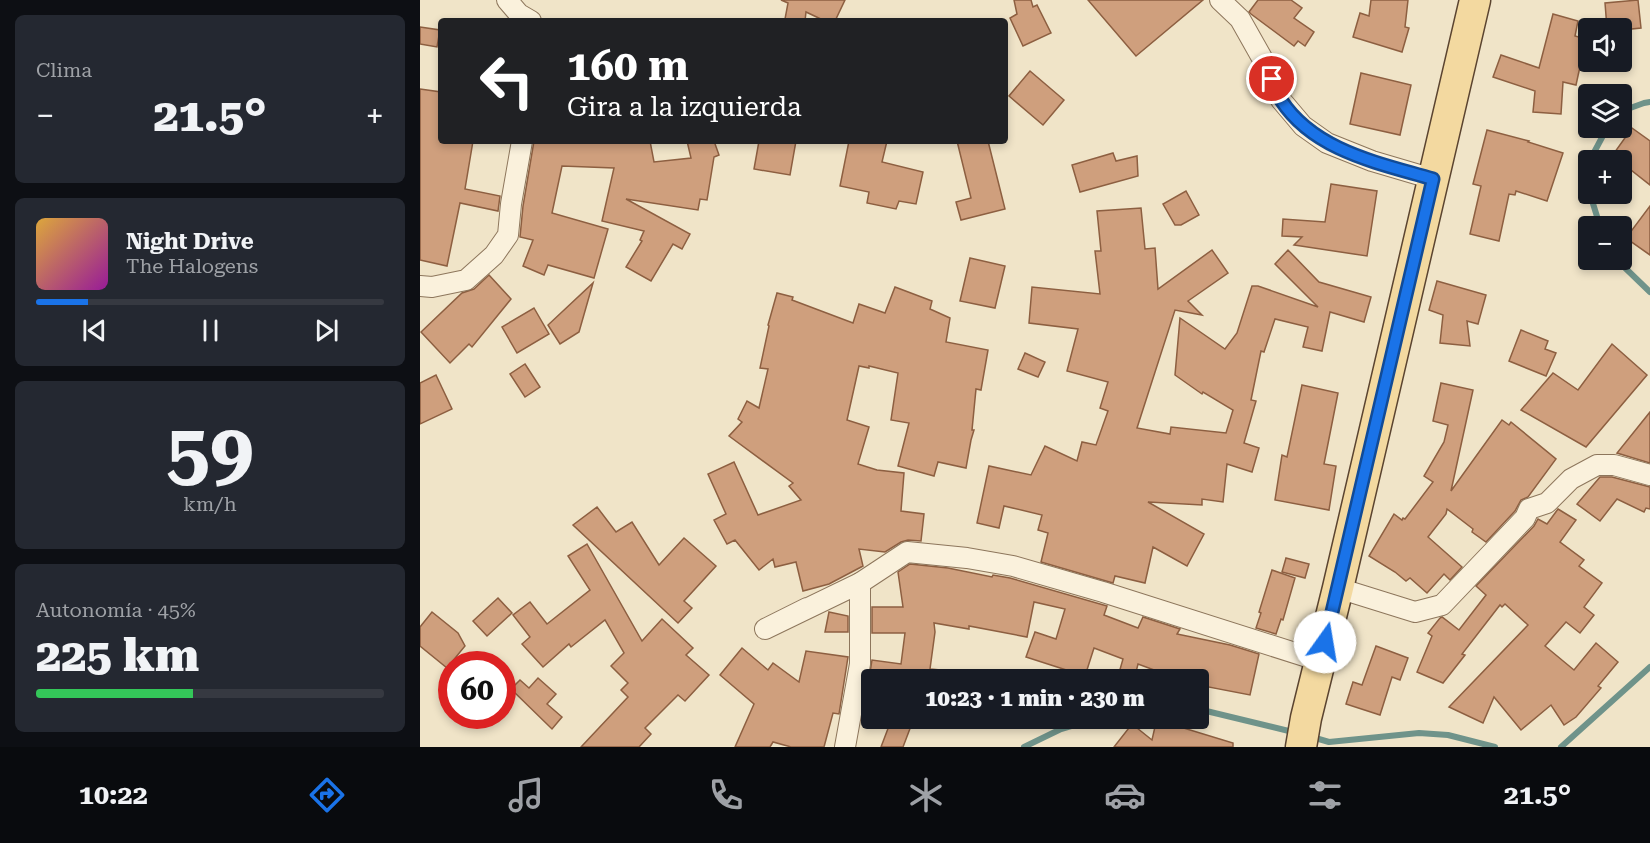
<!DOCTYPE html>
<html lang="es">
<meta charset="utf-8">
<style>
:root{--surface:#171b24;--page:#242831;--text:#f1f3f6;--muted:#9ea1a6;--line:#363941;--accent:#1a73e8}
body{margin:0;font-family:"Roboto Serif",serif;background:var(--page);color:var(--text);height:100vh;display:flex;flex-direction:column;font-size:22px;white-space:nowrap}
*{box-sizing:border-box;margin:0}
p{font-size:20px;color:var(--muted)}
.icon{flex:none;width:33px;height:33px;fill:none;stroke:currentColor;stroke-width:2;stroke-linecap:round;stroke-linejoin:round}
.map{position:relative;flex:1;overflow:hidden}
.panel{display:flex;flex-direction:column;gap:15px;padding:15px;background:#0d0f14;width:420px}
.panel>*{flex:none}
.top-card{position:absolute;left:18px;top:18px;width:570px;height:126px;border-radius:6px;box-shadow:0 3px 9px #0003;background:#202124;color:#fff;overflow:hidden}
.buttons{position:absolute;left:1158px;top:18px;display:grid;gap:12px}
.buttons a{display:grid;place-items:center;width:54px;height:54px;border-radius:6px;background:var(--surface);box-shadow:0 3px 9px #0003;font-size:30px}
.speed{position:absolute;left:18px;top:651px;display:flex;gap:12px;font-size:30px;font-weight:700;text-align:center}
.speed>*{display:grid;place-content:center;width:78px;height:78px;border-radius:50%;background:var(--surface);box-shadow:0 3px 9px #0003;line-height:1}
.speed .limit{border:9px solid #d22;background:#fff;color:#111}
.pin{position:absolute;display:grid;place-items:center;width:51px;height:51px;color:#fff;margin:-26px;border:3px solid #fff;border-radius:50%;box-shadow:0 2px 6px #0007}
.me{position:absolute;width:66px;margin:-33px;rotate:13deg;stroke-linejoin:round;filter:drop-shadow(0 0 4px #0008)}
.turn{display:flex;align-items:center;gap:21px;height:126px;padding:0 30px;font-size:27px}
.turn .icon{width:78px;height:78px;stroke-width:2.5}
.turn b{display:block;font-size:42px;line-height:51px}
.big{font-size:45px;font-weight:800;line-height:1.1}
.panel .card{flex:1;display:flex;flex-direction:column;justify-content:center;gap:9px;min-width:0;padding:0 21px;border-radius:9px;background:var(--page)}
.panel .dial{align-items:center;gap:0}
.dial b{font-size:78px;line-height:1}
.song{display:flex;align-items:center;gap:18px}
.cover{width:72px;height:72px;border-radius:9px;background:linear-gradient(135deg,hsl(40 70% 55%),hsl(300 70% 35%))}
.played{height:6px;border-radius:3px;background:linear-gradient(90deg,var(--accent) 15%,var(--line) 15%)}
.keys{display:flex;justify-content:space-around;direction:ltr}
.heat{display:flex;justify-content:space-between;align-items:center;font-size:33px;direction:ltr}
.charge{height:9px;border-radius:4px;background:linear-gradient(90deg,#34c759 45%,var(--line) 0)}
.trip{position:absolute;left:441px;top:669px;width:348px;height:60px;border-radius:6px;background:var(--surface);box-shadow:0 3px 9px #0003;font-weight:800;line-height:60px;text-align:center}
.tab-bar{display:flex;height:96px;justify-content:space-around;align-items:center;background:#090b0e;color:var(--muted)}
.tab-bar .icon{width:42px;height:42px}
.tab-bar .active{color:var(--accent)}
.tab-bar b{font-size:27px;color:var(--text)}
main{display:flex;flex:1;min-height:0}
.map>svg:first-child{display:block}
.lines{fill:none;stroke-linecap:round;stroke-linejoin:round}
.stream{stroke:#6f938a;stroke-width:6}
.building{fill:#cf9f7d;stroke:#8d5f41;stroke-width:1.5}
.street-casing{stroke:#8d765c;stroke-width:22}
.primary-casing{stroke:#5b4430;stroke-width:33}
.street{stroke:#faf1dc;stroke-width:20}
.primary{stroke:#f3d9a0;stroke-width:30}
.route-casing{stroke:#114b97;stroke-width:15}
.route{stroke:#1a73e8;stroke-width:10}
</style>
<main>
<section class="panel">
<div class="card"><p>Clima</p>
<div class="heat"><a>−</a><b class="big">21.5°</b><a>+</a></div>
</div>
<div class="card">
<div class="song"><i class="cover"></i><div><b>Night Drive</b><p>The Halogens</p></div></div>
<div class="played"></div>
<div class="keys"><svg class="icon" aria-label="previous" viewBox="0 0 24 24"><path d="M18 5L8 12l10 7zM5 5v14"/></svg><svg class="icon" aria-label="pause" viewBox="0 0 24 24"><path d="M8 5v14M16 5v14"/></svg><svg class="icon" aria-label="next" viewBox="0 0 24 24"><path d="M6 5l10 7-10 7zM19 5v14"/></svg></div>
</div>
<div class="card dial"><b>59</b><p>km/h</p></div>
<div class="card"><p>Autonomía · 45%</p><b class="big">225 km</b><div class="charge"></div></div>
</section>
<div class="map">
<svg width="1230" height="747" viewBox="0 0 1230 747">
<rect width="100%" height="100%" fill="#f0e4c8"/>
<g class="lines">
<g class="stream">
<path d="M1202,111L1224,103L1230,102"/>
<path d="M1170,160L1187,128"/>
<path d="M1168,164L1164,173L1168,189"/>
<path d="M1170,194L1180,226"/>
<path d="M1198,260L1200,263L1230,292"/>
<path d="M778,709L877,733"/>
<path d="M892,737L909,742L999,733L1028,735L1075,747"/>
<path d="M604,747L641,729L678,718"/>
<path d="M1141,747L1230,667"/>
</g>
</g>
<g class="building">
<path d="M361,0H425L415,21H405L386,12L385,21L365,19L368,3Z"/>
<path d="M594,0H611L613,7L617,5L631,33L603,46L590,18L597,14Z"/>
<path d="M668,0H783L716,56Z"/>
<path d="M838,0H871L882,8L874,18L894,32L885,46L878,41L874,46L831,14L829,12Z"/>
<path d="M951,0H988L985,27L989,28L982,52L933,37L940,13L949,16Z"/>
<path d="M1218,0L1221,28L1202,30L1187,28L1185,3Z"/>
<path d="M1133,14L1158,21L1155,36L1166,39L1156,85L1143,82L1141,114L1113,112L1115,91L1073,77L1081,55L1119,68Z"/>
<path d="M0,27L20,30L17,47L0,44Z"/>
<path d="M610,71L644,100L623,125L589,96Z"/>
<path d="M941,73L991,85L980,135L930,124Z"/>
<path d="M0,89L21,92V141H53L45,189L80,196L78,211L40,203L27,266L0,260Z"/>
<path d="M1212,128L1230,141V185L1202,163V160H1198L1192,156Z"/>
<path d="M1067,130L1109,141L1108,142L1143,153L1127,201L1096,191L1095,195L1089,194L1079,241L1050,234L1061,186L1053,184Z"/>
<path d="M114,141H230L234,162L271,158L267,141H294L299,155L294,157L287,200L280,199L278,210L206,199L270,234L262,249L253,244L231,281L206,267L222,241L220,240L224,231L182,221L194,168L142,166L132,213L188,229L174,278L128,265L124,275L103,266L113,240L100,237L103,206Z"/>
<path d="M339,141H376L370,175L334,169Z"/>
<path d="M429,141H467L462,162L503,172L496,204L479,201L476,209L447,203L449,192L420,186Z"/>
<path d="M537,141H568L585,209L541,220L536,202L551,198Z"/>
<path d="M693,153L696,161L717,156L718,176L660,192L652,165Z"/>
<path d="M911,184L957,191L947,256L874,245L882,237L862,236L863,219L905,222Z"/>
<path d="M766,191L779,215L761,225H755L743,204Z"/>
<path d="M1230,206V255L1206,238Z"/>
<path d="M721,208L725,249L735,248L738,289L792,250L808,273L768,301L782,315L755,310L717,428L750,434L751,427L806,433L813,410L783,392L782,394L755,375L760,318L805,349L817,333L832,286H838L898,307L855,264L868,250L899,282L951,297L944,322L910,312L902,351L883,347L888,327L855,319L844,352L841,351L831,400L836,401L824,443L839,448L832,472L807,464L803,502L782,499V505L728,502L784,534L767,566L733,547L725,583L695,576L693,583L621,562L628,533L618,530L622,515L584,506L579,528L557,523L569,466L611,475L625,446L657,461L662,442L676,445L688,411L680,408L688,382L647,371L658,329L609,323L612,287L680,294L675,251H681L677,211Z"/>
<path d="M550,258L585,266L575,308L540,301Z"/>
<path d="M69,275L91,299L52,347L49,344L30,363L1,332L42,293L54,289Z"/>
<path d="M1017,281L1066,295L1058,324L1047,321L1050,346L1020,343L1023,315L1009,310Z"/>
<path d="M173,283L159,332L140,344L128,325Z"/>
<path d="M475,287L512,301L510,309L530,318L526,342L568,350L561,390L556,389L552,430H554L551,440L546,468L518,462L514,476L478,466L489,423L471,420L478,373L449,366V368L439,366L427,420L449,427L438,464L457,470L484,473L481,511L504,514L501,541L488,540L481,542L465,552L439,549L443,566L409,584L383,591L376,562L355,567L353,559L339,570L315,540L307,544L294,520L306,514L288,474L314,462L338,515L381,500L369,486L373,483L309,436L322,422L318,419L327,401L339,408L348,369L340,368L349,326L348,325L357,293L373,297L372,300L433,323L439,304L465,313Z"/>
<path d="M114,308L129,334L97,353L82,327Z"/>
<path d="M1101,330L1128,341L1125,349L1136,353L1126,376L1089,361Z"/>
<path d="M1192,344L1227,375L1166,447L1101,410L1133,373L1158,390Z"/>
<path d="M605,353L625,362L618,377L598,369Z"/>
<path d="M105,364L120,387L105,397L90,374Z"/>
<path d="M16,375L32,409L0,424V383Z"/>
<path d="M1021,383L1053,390L1031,491L1082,420L1089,425L1091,422L1136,459L1108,497L1101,500L1095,511L1066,542L1052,532L1053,529L1027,509L1026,514L1008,537L1042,567L1030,580L1024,574L1007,593L990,578L986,581L975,572L949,556L974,514L982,520L983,518L985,519L1013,482L1004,476L1024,442L1028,425L1013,421Z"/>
<path d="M882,385L918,393L904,464L916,466L909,510L855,500L862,455L867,457Z"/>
<path d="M1230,412V463L1197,453Z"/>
<path d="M1180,477H1192L1230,487V509L1226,508L1224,512L1197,499L1180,521L1157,504Z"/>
<path d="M177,507L196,532L212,522L239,565L264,538L296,566L264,601L272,608L258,623L153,525Z"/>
<path d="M1138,509L1156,520L1140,542L1164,560L1159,566L1182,583L1164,607L1174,615L1160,633L1146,622L1125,646L1154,670L1176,643L1198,662L1178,686L1181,688L1156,717L1144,725L1131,705L1101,730L1074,697L1063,723L1029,707L1108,625L1085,604L1082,607L1080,605L1042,654L1045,655L1023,683L997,672L1012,636L1008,633L1020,618L1022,617L1039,630L1066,595L1056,586L1114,526L1118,519L1127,524Z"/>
<path d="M167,544L222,641L242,619L273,648L266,655L289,675L265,701L258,695L225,728L231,734L219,747H161L208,697L201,690L208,683L191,666L204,653L185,620L151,647L149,644L123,667L102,644L110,637L93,615L110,602L127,624L170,590L148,556Z"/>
<path d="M866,558L889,564L885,578L862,572Z"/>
<path d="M490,564L528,568L572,577L573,575L590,578L687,606L684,615L718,628L723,617L760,629L757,634L810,645L839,654L830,695L778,685V680H761L718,664L714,680H697L703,659L674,648L665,676L606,657L615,632L636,639L645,609L614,602L607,637L549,626V629L514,623L515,632L510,669L520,670V680H452V719L443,717L452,660L481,664L485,633H452V607H483L478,572Z"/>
<path d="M852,570L875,578L863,620L861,619L856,634L836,628L841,613L839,612Z"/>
<path d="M78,598L92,613L67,636L53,621Z"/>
<path d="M12,612L38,633L45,646L27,668L0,646V627Z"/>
<path d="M409,612L428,616V632H405Z"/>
<path d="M956,646L988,658L980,680L972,677L960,715L926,704L933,682L942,685Z"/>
<path d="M322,648L348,670L353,663L379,682L386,651L428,657L419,714L413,713L404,747H371L353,742L350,747H315L334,704L300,675Z"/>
<path d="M118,678L136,694L127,704L142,717L132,729L91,689L100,680L109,688Z"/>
<path d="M472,718H494L483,747H461Z"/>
<path d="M737,718H760L757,726L813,743V747H694L712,724L732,740Z"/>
</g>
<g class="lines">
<g class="street-casing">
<g id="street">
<path d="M87,0L99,14L111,21"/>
<path d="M800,0L820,19L842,58L861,100L883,126L907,143L952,161L1013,179"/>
<path d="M0,286L12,287L46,280L74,255L88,235L91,204L102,141"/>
<path d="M918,588L995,612L1022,605L1105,518L1109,509L1127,503L1151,479L1177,465H1194L1230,475"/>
<path d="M387,608L345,629L440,583L487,552L547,558L593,566L683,592L900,661"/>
<path d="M425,747L440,664V583"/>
</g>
</g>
<g class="primary-casing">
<path id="primary" d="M881,747L886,718L918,588L1055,0"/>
</g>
<use href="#street" class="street"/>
<use href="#primary" class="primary"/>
</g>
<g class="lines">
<g class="route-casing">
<path id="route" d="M852,79C855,86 857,94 861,100C894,151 959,163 1013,179L905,642"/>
</g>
<use href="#route" class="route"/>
</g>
</svg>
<div class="buttons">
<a><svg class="icon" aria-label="sound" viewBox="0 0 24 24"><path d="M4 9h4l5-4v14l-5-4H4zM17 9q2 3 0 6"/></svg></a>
<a><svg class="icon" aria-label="layers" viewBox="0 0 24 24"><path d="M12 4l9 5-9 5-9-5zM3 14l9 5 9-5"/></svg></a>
<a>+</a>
<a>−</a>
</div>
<div class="speed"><div class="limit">60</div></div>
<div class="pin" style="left:852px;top:79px;background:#d93025"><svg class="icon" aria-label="arrive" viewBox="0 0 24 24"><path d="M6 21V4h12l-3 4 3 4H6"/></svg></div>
<svg class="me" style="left:905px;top:642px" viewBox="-20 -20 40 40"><circle r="19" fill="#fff"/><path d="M0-13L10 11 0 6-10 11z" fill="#1a73e8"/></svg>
<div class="trip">10:23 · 1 min · 230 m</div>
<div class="top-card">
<div class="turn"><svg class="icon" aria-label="left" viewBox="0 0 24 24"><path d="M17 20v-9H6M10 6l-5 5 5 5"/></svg><div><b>160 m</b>Gira a la izquierda</div></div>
</div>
</div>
</main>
<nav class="tab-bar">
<b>10:22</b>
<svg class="icon active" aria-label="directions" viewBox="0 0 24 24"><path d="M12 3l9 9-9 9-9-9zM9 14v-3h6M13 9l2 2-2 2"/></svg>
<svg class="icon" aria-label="music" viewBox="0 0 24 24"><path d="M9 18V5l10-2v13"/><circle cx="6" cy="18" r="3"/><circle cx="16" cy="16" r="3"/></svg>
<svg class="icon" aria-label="phone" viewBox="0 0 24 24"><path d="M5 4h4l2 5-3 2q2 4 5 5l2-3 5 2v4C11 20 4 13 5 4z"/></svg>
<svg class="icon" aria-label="climate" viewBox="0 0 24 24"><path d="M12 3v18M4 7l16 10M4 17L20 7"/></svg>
<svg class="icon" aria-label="car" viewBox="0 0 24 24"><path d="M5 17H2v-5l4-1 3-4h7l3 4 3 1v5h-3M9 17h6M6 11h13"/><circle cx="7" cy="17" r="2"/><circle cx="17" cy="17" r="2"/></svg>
<svg class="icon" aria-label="filters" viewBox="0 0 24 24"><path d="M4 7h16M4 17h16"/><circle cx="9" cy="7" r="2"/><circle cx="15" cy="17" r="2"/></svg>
<b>21.5°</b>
</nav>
